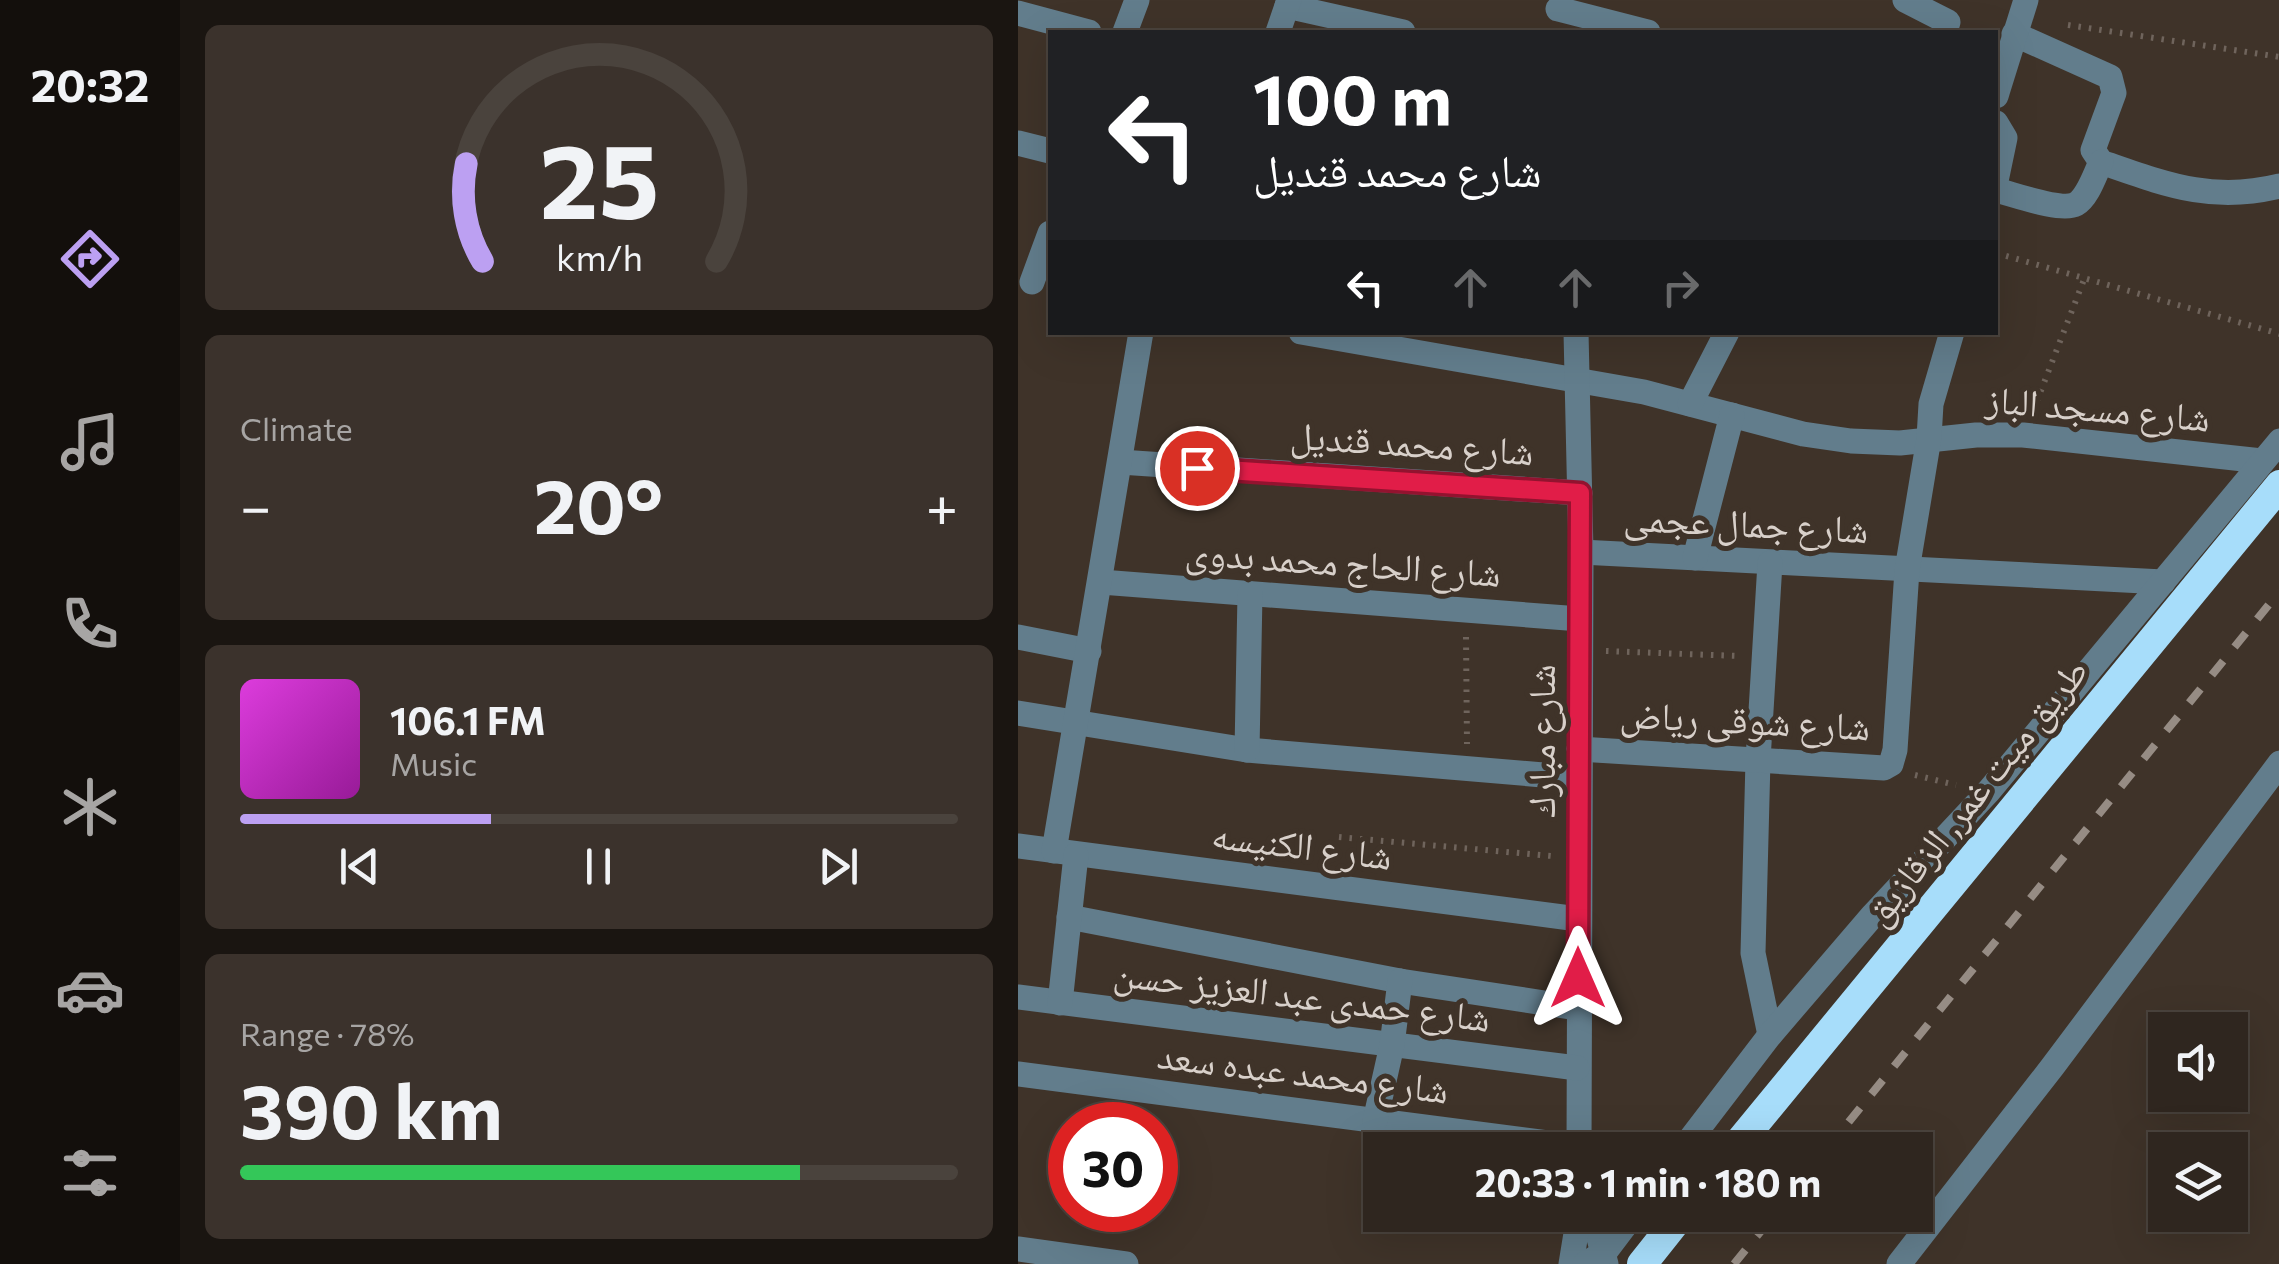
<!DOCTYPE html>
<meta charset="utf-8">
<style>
:root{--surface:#2f261f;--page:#3b322c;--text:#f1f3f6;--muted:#a7a5a4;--line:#4a433d;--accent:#bca0f2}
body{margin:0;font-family:Commissioner,"Noto Naskh Arabic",sans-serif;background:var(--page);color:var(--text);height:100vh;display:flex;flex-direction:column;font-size:38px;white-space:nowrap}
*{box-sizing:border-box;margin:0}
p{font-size:32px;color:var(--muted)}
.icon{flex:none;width:55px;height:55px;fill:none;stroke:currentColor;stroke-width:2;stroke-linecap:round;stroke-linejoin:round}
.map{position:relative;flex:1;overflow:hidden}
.side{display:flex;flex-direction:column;gap:25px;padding:25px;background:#1a1511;width:838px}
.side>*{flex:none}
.hud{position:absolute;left:30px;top:30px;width:950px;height:305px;border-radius:0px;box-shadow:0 10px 40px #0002,0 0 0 2px var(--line);background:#202124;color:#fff;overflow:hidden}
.buttons{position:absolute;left:1130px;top:1012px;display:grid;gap:20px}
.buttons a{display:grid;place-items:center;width:100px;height:100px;border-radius:0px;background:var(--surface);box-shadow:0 10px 40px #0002,0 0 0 2px var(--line);font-size:50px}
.speed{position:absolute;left:30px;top:1102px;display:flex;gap:20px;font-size:50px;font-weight:700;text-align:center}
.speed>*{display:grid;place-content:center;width:130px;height:130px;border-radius:50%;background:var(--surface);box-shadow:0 10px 40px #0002,0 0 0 2px var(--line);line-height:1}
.speed .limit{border:15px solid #d22;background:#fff;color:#111}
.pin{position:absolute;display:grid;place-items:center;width:85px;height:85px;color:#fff;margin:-42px;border:5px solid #fff;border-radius:50%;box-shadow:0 2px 10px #0007}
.me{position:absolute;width:110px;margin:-55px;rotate:0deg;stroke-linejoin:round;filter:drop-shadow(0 0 8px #0008)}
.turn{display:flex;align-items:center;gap:35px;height:210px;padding:0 40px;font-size:45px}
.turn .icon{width:130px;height:130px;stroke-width:2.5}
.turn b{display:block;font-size:70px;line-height:85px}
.lanes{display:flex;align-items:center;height:95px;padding:0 40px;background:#0003;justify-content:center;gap:50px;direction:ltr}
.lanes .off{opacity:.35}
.big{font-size:75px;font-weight:700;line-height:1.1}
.side .tile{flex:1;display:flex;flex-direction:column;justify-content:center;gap:15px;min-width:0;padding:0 35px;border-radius:15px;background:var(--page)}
.side .dial{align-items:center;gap:0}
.dial svg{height:260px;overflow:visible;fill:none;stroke:var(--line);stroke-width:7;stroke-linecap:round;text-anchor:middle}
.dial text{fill:var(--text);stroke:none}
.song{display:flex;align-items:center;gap:30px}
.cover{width:120px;height:120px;border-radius:15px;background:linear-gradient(135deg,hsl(300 70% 55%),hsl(300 70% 35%))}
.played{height:10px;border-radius:5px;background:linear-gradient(90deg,var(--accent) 35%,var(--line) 35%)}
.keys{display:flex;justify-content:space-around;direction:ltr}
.heat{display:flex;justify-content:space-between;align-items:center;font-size:55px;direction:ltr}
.charge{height:15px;border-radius:8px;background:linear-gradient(90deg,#34c759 78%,var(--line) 0)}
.trip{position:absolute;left:345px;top:1132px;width:570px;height:100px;border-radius:0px;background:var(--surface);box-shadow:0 10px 40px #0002,0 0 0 2px var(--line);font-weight:700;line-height:100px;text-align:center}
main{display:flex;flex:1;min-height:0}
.dock{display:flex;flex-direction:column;width:180px;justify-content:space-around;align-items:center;background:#130f0c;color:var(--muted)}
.dock .icon{width:70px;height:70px}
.dock .selected{color:var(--accent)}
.dock b{font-size:45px;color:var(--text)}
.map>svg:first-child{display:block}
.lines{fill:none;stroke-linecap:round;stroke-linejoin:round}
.path{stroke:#6f645c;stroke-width:6;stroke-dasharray:2.5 8;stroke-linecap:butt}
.minor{stroke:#627d8c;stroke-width:25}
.highway{stroke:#a7ddfa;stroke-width:30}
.rail{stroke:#968c84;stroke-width:8;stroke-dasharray:18 18;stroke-linecap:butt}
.route-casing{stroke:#92132f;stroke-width:25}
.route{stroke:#e11d48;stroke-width:18}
.labels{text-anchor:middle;stroke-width:10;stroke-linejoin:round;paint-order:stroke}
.street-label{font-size:38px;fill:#d8d0ca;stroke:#3f3329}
</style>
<main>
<nav class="dock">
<b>20:32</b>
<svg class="icon selected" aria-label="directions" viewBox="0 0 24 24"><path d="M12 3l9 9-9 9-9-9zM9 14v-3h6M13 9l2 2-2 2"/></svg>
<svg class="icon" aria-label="music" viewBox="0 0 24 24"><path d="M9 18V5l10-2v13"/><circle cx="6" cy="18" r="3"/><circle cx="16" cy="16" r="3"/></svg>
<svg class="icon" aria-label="phone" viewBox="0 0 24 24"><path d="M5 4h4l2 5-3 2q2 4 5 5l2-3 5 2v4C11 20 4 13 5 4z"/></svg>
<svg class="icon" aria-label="climate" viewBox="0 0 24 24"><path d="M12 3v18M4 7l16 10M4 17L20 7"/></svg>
<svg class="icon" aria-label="car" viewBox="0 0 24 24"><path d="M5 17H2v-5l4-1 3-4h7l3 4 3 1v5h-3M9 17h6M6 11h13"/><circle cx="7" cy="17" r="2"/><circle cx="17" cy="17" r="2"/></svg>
<svg class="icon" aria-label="filters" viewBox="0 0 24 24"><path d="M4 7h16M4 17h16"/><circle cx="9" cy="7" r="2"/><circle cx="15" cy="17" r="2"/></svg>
</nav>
<section class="side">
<div class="tile dial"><svg viewBox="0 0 100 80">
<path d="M14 69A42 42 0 1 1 86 69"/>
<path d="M14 69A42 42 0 0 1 9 39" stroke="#bca0f2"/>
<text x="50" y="56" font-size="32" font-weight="700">25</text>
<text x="50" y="72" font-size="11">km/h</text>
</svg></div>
<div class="tile"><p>Climate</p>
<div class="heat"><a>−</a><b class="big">20°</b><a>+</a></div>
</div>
<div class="tile">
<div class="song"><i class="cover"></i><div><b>106.1 FM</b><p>Music</p></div></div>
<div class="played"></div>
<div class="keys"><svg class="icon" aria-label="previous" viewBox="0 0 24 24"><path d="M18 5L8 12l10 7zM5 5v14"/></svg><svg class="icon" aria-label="pause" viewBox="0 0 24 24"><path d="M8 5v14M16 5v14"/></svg><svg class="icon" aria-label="next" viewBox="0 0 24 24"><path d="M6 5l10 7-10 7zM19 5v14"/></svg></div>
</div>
<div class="tile"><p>Range · 78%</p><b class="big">390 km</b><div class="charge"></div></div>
</section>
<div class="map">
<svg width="1262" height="1264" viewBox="0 0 1262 1264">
<rect width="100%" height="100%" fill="#3f3329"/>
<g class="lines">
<g class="path">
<path d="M1050,25L1262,57"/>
<path d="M978,253L1262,334"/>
<path d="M1015,411L1067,277"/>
<path d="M448,637L449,744"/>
<path d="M588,651L720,656"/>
<path d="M897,775L938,785"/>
<path d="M321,837L534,856"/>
</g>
<g class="minor">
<path d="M887,0L930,22L927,32"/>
<path d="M269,6L385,32"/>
<path d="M540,9L630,32"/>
<path d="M0,13L71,32"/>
<path d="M107,32L119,0"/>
<path d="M260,32L271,0"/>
<path d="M996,34L1092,77L1096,93L1075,150L1083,162C1147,184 1193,203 1262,186"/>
<path d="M978,96L1008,0"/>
<path d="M978,123L987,138L978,181"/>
<path d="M0,143L32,151"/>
<path d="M978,190C995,194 1043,212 1058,204C1070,197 1077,174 1083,162"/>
<path d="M14,282L32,233"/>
<path d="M283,332L626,392L785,434L833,441L882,443L958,435H1005L1244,461"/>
<path d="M558,332L563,552L561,1150"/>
<path d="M672,404L709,332"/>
<path d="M102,462L562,493"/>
<path d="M563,552L1145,582"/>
<path d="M677,558L714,415"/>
<path d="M752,563L740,760L735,953L752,1035"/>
<path d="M83,582L562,619"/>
<path d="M0,637L71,651"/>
<path d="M0,713L229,750L561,778"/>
<path d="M561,749L866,768L873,764L877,750L889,570L911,438L913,404L934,332"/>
<path d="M229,750L232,594"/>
<path d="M0,846L560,919"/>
<path d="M36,851L123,332"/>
<path d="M51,917L382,981L559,1008"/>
<path d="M0,997L559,1068"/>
<path d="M42,1003L58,855"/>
<path d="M0,1074L561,1147"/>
<path d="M357,1121L374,1045L382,981"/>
<path d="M664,1150L752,1035L855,915L970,792L1262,441"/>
<path d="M568,1215L579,1231L588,1264"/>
<path d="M0,1249L108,1264"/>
<path d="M553,1264L561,1215"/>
<path d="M567,1264L587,1252L615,1215"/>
<path d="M881,1264L1035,1066L1262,763"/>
</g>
<g class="highway">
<path d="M715,1150L1262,485"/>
<path d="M624,1264L663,1215"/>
</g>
<g class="rail">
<path d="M808,1150L1262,591"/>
<path d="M716,1264L756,1215"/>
</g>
</g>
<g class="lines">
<g class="route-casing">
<path id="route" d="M179,468L562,493L560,978"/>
</g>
<use href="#route" class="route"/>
</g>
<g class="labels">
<g class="street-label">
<text transform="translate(1080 409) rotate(5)" y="13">شارع مسجد الباز</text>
<text transform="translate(394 444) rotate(4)" y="13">شارع محمد قنديل</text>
<text transform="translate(728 524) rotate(3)" y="13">شارع جمال عجمى</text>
<text transform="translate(325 563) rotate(4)" y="13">شارع الحاج محمد بدوى</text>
<text transform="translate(727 721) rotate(3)" y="13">شارع شوقى رياض</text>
<text transform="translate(524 741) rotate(-90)" y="13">شارع مبارك</text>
<text transform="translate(958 792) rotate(-51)" y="13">طريق ميت غمر, الزقازيق</text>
<text transform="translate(284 846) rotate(7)" y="13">شارع الكنيسه</text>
<text transform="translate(284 996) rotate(7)" y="13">شارع حمدى عبد العزيز حسن</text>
<text transform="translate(285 1073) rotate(7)" y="13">شارع محمد عبده سعد</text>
</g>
</g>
</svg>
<div class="buttons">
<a><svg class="icon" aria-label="sound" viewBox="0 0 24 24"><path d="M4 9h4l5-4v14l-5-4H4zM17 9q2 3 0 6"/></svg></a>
<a><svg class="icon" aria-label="layers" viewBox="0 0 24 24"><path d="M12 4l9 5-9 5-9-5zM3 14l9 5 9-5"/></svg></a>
</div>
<div class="speed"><div class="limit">30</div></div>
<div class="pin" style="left:179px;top:468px;background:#d93025"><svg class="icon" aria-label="arrive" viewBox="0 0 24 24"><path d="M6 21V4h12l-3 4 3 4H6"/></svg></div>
<svg class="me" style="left:560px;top:978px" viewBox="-20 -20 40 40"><path d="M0-17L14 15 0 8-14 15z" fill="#e11d48" stroke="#fff" stroke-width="4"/></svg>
<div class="trip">20:33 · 1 min · 180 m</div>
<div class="hud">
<div class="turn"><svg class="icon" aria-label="left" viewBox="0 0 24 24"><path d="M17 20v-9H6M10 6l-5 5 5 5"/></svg><div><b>100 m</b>شارع محمد قنديل</div></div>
<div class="lanes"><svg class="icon" aria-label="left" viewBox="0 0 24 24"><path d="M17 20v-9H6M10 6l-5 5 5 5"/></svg><svg class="icon off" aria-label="ahead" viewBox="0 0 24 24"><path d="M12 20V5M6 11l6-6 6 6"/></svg><svg class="icon off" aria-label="ahead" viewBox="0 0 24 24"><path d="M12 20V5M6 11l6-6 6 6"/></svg><svg class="icon off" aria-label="right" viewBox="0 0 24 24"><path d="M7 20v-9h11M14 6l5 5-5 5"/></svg></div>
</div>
</div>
</main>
